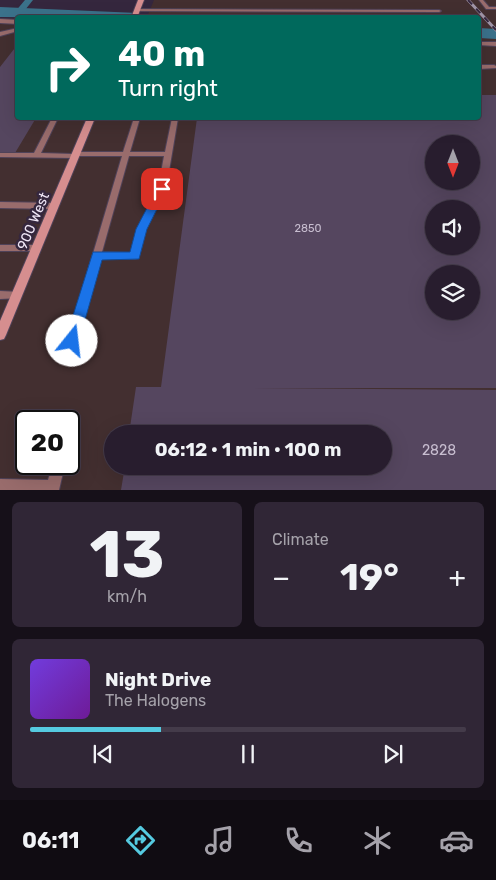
<!DOCTYPE html>
<meta charset="utf-8">
<style>
:root{--surface:#281d2e;--page:#302636;--text:#f1f3f6;--muted:#a5a2aa;--line:#443b4a;--accent:#55cae0}
body{margin:0;font-family:Rubik,sans-serif;background:var(--page);color:var(--text);height:100vh;display:flex;flex-direction:column;font-size:19px;white-space:nowrap}
*{box-sizing:border-box;margin:0}
p{font-size:16px;color:var(--muted)}
.icon{flex:none;width:28px;height:28px;fill:none;stroke:currentColor;stroke-width:2;stroke-linecap:round;stroke-linejoin:round}
.map{position:relative;height:490px;overflow:hidden}
.side{display:flex;flex-direction:column;gap:12px;padding:12px;background:#161019;flex:1}
.side>*{flex:none}
.banner{position:absolute;left:15px;top:15px;width:466px;height:105px;border-radius:5px;box-shadow:0 5px 20px #0002,0 0 0 1px var(--line);background:#00695c;color:#fff;overflow:hidden}
.needle{width:32px;rotate:180deg}
.buttons{position:absolute;left:425px;top:135px;display:grid;gap:10px}
.buttons a{display:grid;place-items:center;width:55px;height:55px;border-radius:50%;background:var(--surface);box-shadow:0 5px 20px #0002,0 0 0 1px var(--line);font-size:25px}
.speed{position:absolute;left:15px;top:410px;display:flex;gap:10px;font-size:25px;font-weight:700;text-align:center}
.speed>*{display:grid;place-content:center;width:65px;height:65px;border-radius:50%;background:var(--surface);box-shadow:0 5px 20px #0002,0 0 0 1px var(--line);line-height:1}
.speed .limit{border:2px solid #111;border-radius:8px;background:#fff;color:#111}
.pin{position:absolute;display:grid;place-items:center;width:42px;height:42px;color:#fff;margin:-21px;border-radius:10px;box-shadow:0 2px 8px #0006}
.me{position:absolute;width:55px;margin:-28px;rotate:16deg;stroke-linejoin:round;filter:drop-shadow(0 0 4px #0008)}
.turn{display:flex;align-items:center;gap:18px;height:105px;padding:0 20px;font-size:22px}
.turn .icon{width:65px;height:65px;stroke-width:2.5}
.turn b{display:block;font-size:35px;line-height:42px}
.big{font-size:38px;font-weight:700;line-height:1.1}
.side .widget{flex:1;display:flex;flex-direction:column;justify-content:center;gap:8px;min-width:0;padding:0 18px;border-radius:8px;background:var(--page)}
.side .dial{align-items:center;gap:0}
.dial b{font-size:65px;line-height:1}
.song{display:flex;align-items:center;gap:15px}
.cover{width:60px;height:60px;border-radius:8px;background:linear-gradient(135deg,hsl(260 70% 55%),hsl(280 70% 35%))}
.played{height:5px;border-radius:2px;background:linear-gradient(90deg,var(--accent) 30%,var(--line) 30%)}
.keys{display:flex;justify-content:space-around;direction:ltr}
.heat{display:flex;justify-content:space-between;align-items:center;font-size:28px;direction:ltr}
.side .tiles{flex:1;display:grid;gap:12px;grid-template-columns:1fr 1fr}
.widget:last-child{grid-column:span 2}
.trip{position:absolute;left:104px;top:425px;width:288px;height:50px;border-radius:25px;background:var(--surface);box-shadow:0 5px 20px #0002,0 0 0 1px var(--line);font-weight:700;line-height:50px;text-align:center}
.tabs{display:flex;height:80px;justify-content:space-around;align-items:center;background:#100c12;color:var(--muted)}
.tabs .icon{width:35px;height:35px}
.tabs .current{color:var(--accent)}
.tabs b{font-size:22px;color:var(--text)}
.map>svg:first-child{display:block}
.industrial{fill:#432f30;fill-rule:evenodd}
.lines{fill:none;stroke-linecap:round;stroke-linejoin:round}
.canal{fill:#3b728b;fill-rule:evenodd}
.river{fill:#3b728b;fill-rule:evenodd}
.building{fill:#55465f;fill-rule:evenodd}
.service-casing{stroke:#4f4258;stroke-width:2}
.minor-casing{stroke:#4f4258;stroke-width:2}
.secondary-casing{stroke:#4f4258;stroke-width:2}
.service{fill:#996c6c;fill-rule:evenodd}
.minor{fill:#996c6c;fill-rule:evenodd}
.secondary{fill:#d68e8f;fill-rule:evenodd}
.rail-casing{stroke:#a095a8;stroke-width:3}
.rail{stroke:#35273e;stroke-width:2;stroke-dasharray:6;stroke-linecap:butt}
.route{fill:#1a73e8;stroke:#114b97}
.labels{text-anchor:middle;stroke-width:5;stroke-linejoin:round;paint-order:stroke}
.number-label{font-size:11px;fill:#c8bed0}
.street-label{font-size:14px;fill:#efe6f6;stroke:#35273e}
.near-number-label{font-size:14px;fill:#c8bed0}
</style>
<div class="map">
<svg width="496" height="490" viewBox="0 0 496 490">
<rect width="100%" height="100%" fill="#35273e"/>
<path class="industrial" d="M154,0H496V490H0V18L17,19L18,118H479V18L147,17ZM434,144H471V181H434ZM434,209H471V246H434ZM434,274H471V311H434ZM26,421H69V464H26ZM112,434H382V466H112Z"/>
<g class="lines">
<path class="canal" d="M25,0H33L21,15H15L14,13Z"/>
<g class="river">
<path d="M0,7L138,13L145,18L0,17Z"/>
<path d="M479,28L496,29V39L479,38Z"/>
</g>
</g>
<g class="building">
<path d="M18,44V118H36L15,153H0V67Z"/>
<path d="M479,95H496V388H251L496,390V490H121L125,466H382V434H129L136,387H161L197,118H479ZM434,144H471V181H434ZM434,209H471V246H434ZM434,274H471V311H434Z"/>
</g>
<g class="lines">
<g class="service-casing">
<g id="service">
<path d="M479,0H483L489,7H496V9H486Z"/>
<path d="M137,9L439,10L441,11L439,12L135,11V9Z"/>
<path d="M18,28V31L0,36V32Z"/>
<path d="M496,42V46L479,45V42Z"/>
<path d="M479,65H494L496,66V68L479,69Z"/>
<path d="M52,118H94L91,120H57L41,153L73,154L76,152H123L134,118H140L130,152H165L172,118H178L166,189L146,229L139,256L138,258L135,259L100,258L72,358L71,361L67,363L63,361L62,358L122,156H78L75,158L0,157V153H34ZM129,156H164L158,189L138,229L131,253L102,252Z"/>
<path d="M0,202L54,203L58,206L54,209L0,208Z"/>
<path d="M0,245H37L41,248L37,251H0Z"/>
<path d="M0,291L20,292L22,295L20,298L0,299Z"/>
<path d="M70,415L74,417L76,421L73,431L69,433V421H64L66,417Z"/>
<path d="M53,464H65L59,490H0V479L48,480Z"/>
</g>
</g>
<g class="minor-casing">
<path id="minor" d="M0,19L18,20V24L0,23Z"/>
</g>
<g class="secondary-casing">
<g id="secondary">
<path d="M138,0H144L137,18H131Z"/>
<path d="M87,118H95L6,335L4,339L0,340V321Z"/>
</g>
</g>
<use href="#service" class="service"/>
<use href="#minor" class="minor"/>
<use href="#secondary" class="secondary"/>
<g class="rail-casing">
<path id="rail" d="M468,0L496,30"/>
</g>
<use href="#rail" class="rail"/>
</g>
<path class="route" d="M162,185L167,189L147,229L139,259L102,260L79,341L77,345H67L65,341L93,252H130L136,229L157,189Z"/>
<g class="labels">
<g class="number-label">
<text x="308" y="232">2850</text>
</g>
<g class="street-label">
<text transform="translate(33 221) rotate(-67)" y="5">900 West</text>
</g>
<g class="near-number-label">
<text x="439" y="455">2828</text>
</g>
</g>
</svg>
<div class="buttons">
<a><svg class="needle" viewBox="-14 -14 28 28"><path d="M0-13l5 13h-10z" fill="#e53935"/><path d="M0 13l5-13h-10z" fill="#a5a2aa"/></svg></a>
<a><svg class="icon" aria-label="sound" viewBox="0 0 24 24"><path d="M4 9h4l5-4v14l-5-4H4zM17 9q2 3 0 6"/></svg></a>
<a><svg class="icon" aria-label="layers" viewBox="0 0 24 24"><path d="M12 4l9 5-9 5-9-5zM3 14l9 5 9-5"/></svg></a>
</div>
<div class="speed"><div class="limit">20</div></div>
<div class="pin" style="left:162px;top:189px;background:#d93025"><svg class="icon" aria-label="arrive" viewBox="0 0 24 24"><path d="M6 21V4h12l-3 4 3 4H6"/></svg></div>
<svg class="me" style="left:72px;top:341px" viewBox="-20 -20 40 40"><circle r="19" fill="#fff"/><path d="M0-13L10 11 0 6-10 11z" fill="#1a73e8"/></svg>
<div class="trip">06:12 · 1 min · 100 m</div>
<div class="banner">
<div class="turn"><svg class="icon" aria-label="right" viewBox="0 0 24 24"><path d="M7 20v-9h11M14 6l5 5-5 5"/></svg><div><b>40 m</b>Turn right</div></div>
</div>
</div>
<section class="side">
<div class="tiles">
<div class="widget dial"><b>13</b><p>km/h</p></div>
<div class="widget"><p>Climate</p>
<div class="heat"><a>−</a><b class="big">19°</b><a>+</a></div>
</div>
<div class="widget">
<div class="song"><i class="cover"></i><div><b>Night Drive</b><p>The Halogens</p></div></div>
<div class="played"></div>
<div class="keys"><svg class="icon" aria-label="previous" viewBox="0 0 24 24"><path d="M18 5L8 12l10 7zM5 5v14"/></svg><svg class="icon" aria-label="pause" viewBox="0 0 24 24"><path d="M8 5v14M16 5v14"/></svg><svg class="icon" aria-label="next" viewBox="0 0 24 24"><path d="M6 5l10 7-10 7zM19 5v14"/></svg></div>
</div>
</div>
</section>
<nav class="tabs">
<b>06:11</b>
<svg class="icon current" aria-label="directions" viewBox="0 0 24 24"><path d="M12 3l9 9-9 9-9-9zM9 14v-3h6M13 9l2 2-2 2"/></svg>
<svg class="icon" aria-label="music" viewBox="0 0 24 24"><path d="M9 18V5l10-2v13"/><circle cx="6" cy="18" r="3"/><circle cx="16" cy="16" r="3"/></svg>
<svg class="icon" aria-label="phone" viewBox="0 0 24 24"><path d="M5 4h4l2 5-3 2q2 4 5 5l2-3 5 2v4C11 20 4 13 5 4z"/></svg>
<svg class="icon" aria-label="climate" viewBox="0 0 24 24"><path d="M12 3v18M4 7l16 10M4 17L20 7"/></svg>
<svg class="icon" aria-label="car" viewBox="0 0 24 24"><path d="M5 17H2v-5l4-1 3-4h7l3 4 3 1v5h-3M9 17h6M6 11h13"/><circle cx="7" cy="17" r="2"/><circle cx="17" cy="17" r="2"/></svg>
</nav>
